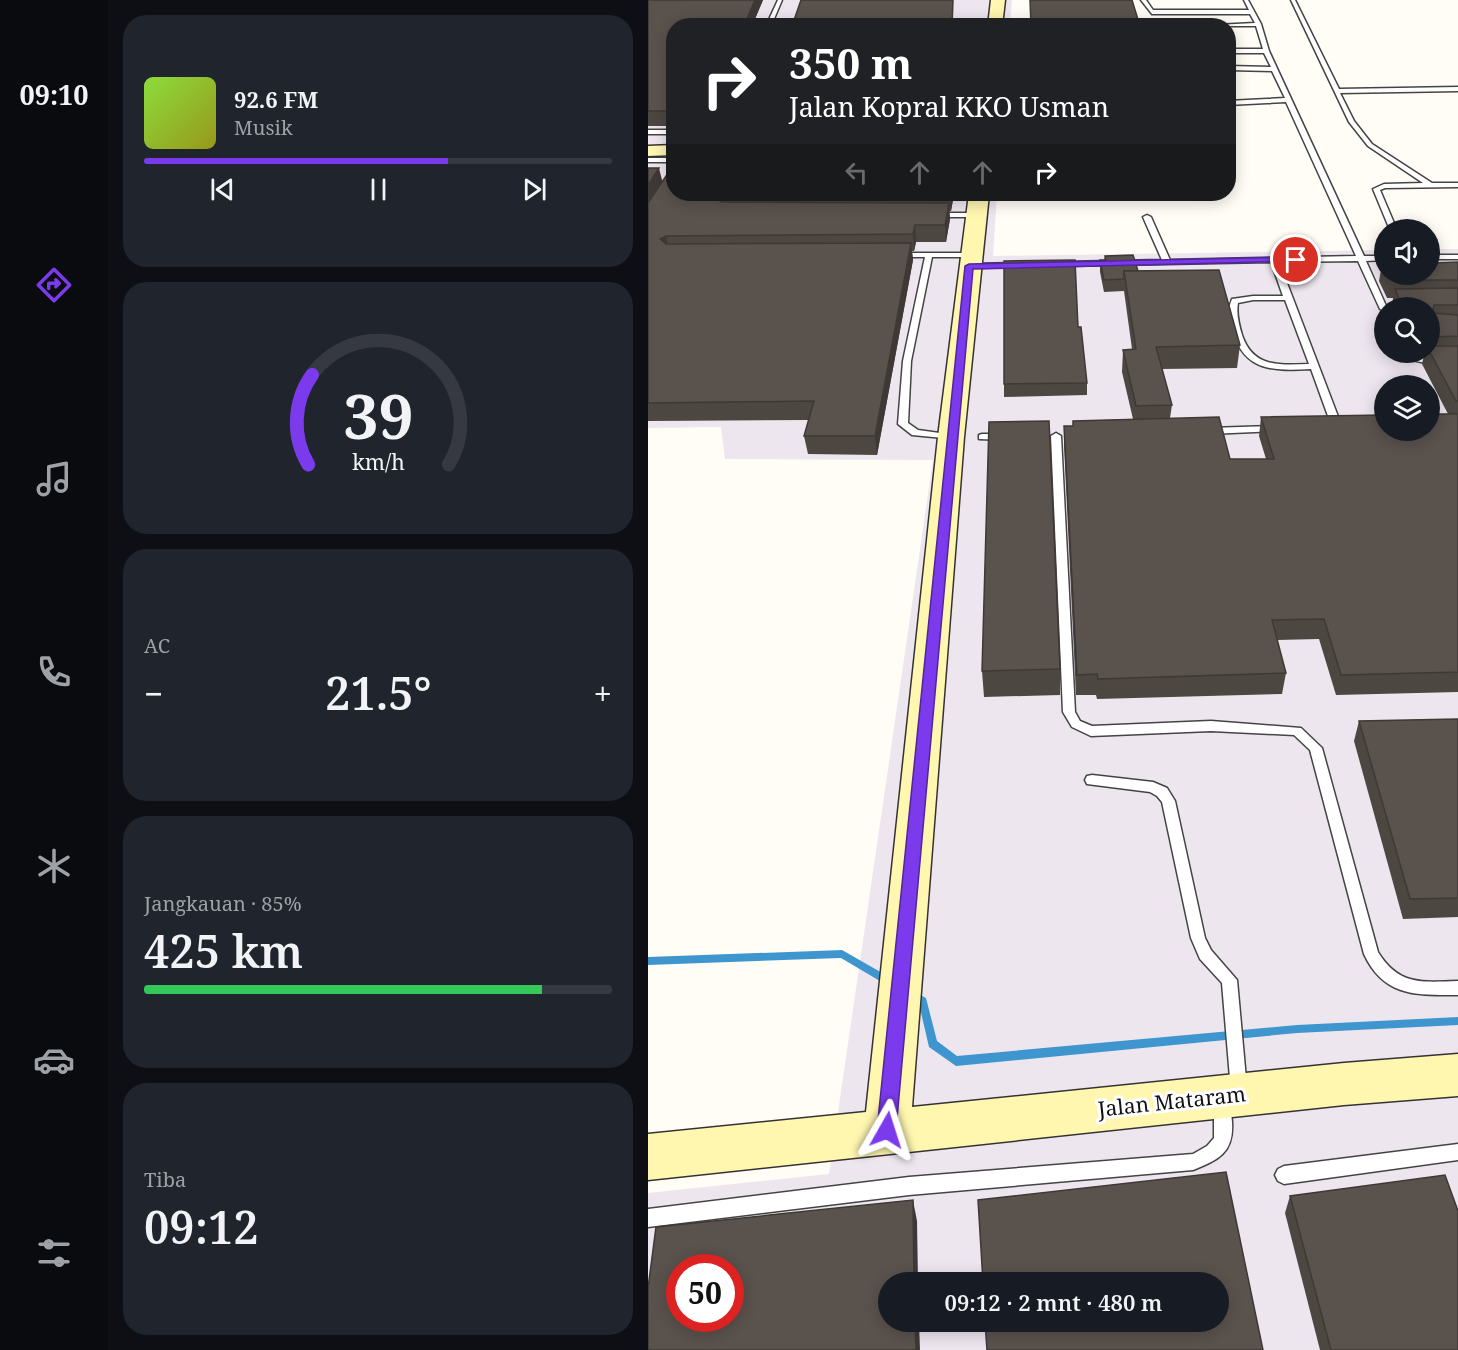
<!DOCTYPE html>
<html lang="id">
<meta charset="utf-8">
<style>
:root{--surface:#171b24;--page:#20242c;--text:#f1f3f6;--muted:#9ea1a6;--line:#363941;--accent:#7c3aed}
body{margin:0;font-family:"Noto Serif",serif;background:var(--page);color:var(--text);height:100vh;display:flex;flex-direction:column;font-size:22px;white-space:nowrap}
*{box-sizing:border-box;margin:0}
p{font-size:20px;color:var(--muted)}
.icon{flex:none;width:33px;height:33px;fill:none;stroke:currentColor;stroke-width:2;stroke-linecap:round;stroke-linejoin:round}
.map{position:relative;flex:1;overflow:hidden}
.drawer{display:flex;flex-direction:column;gap:15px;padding:15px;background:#0d0f14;width:540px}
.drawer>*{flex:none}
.hud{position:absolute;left:18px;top:18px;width:570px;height:183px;border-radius:24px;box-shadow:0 3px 15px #0003;background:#202124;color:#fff;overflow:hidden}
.fabs{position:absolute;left:726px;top:219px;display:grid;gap:12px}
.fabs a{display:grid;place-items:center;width:66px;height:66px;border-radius:50%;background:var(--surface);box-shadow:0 3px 15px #0003;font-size:30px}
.speed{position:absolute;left:18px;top:1254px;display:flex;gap:12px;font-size:30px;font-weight:700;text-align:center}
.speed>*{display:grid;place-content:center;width:78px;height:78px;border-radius:50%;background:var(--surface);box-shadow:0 3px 15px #0003;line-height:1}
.speed .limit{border:9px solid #d22;background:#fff;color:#111}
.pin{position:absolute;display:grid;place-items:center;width:51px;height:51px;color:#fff;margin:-26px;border:3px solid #fff;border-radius:50%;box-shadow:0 2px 6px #0007}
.me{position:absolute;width:66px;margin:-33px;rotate:6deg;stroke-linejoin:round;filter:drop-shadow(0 0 4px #0008)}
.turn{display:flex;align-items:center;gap:21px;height:126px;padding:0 24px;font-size:27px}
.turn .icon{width:78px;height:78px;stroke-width:2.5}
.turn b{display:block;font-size:42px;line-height:51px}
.lanes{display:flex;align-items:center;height:57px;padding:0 24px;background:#0003;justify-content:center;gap:30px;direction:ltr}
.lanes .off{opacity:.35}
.big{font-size:45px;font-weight:600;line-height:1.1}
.drawer .card{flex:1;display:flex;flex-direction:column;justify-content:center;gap:9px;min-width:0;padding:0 21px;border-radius:24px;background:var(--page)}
.drawer .dial{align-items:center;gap:0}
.dial svg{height:156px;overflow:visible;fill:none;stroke:var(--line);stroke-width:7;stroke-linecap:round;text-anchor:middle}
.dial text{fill:var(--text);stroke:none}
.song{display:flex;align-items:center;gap:18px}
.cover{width:72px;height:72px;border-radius:9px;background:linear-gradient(135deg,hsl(90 70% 55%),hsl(60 70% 35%))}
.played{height:6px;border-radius:3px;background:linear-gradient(90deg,var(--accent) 65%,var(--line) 65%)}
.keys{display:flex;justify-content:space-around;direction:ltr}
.heat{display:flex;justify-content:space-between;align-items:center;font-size:33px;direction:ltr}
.charge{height:9px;border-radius:4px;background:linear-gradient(90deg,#34c759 85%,var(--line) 0)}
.trip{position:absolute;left:230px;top:1272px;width:351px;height:60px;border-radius:30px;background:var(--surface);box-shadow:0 3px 15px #0003;font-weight:600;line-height:60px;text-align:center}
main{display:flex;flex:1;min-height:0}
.menu{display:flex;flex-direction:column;width:108px;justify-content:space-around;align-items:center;background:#090b0e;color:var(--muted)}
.menu .icon{width:42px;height:42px}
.menu .active{color:var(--accent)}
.menu b{font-size:27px;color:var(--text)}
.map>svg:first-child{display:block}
.industrial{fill:#eee6ef;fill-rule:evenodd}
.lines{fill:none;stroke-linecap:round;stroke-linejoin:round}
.stream{fill:#3f96cf;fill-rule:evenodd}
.lane-casing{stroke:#444;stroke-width:3}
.secondary-casing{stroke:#333;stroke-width:3}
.lane{fill:#fff;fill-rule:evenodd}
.secondary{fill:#fff6b0;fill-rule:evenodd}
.wall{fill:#4d4742}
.shaded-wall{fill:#3f3936}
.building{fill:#5a524d;stroke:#3f3936;stroke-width:1.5;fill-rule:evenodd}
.route{fill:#7c3aed;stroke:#51269a;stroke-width:1.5}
.labels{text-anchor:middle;stroke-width:6;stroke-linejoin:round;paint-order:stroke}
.near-street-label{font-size:21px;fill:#111;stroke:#fff}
</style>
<main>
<nav class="menu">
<b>09:10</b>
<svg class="icon active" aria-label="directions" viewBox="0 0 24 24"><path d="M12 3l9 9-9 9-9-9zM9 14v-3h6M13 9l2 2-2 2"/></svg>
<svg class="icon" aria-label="music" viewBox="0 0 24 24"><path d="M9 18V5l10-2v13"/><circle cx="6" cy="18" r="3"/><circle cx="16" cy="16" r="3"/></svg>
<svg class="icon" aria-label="phone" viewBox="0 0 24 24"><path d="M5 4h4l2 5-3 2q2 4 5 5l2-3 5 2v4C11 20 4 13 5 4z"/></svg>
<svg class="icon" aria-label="climate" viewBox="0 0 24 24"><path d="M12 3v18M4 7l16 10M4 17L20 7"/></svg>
<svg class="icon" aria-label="car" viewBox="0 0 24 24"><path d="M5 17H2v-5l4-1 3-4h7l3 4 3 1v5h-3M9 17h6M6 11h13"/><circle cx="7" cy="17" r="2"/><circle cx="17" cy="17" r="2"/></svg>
<svg class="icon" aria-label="filters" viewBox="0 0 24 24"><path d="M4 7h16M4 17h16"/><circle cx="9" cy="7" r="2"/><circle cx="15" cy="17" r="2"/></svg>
</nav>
<section class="drawer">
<div class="card">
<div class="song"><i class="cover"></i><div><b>92.6 FM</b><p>Musik</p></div></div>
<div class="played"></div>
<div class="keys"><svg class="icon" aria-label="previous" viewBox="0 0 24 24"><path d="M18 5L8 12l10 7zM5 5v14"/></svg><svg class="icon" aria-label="pause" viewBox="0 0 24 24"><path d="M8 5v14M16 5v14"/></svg><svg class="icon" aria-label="next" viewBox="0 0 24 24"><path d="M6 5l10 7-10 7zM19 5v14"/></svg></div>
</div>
<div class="card dial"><svg viewBox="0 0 100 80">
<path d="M14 69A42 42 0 1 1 86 69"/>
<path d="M14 69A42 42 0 0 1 16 23" stroke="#7c3aed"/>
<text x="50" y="56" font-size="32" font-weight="700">39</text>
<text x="50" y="72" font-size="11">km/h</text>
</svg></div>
<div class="card"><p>AC</p>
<div class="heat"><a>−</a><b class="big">21.5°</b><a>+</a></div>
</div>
<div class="card"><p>Jangkauan · 85%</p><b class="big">425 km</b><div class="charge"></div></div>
<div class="card"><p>Tiba</p><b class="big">09:12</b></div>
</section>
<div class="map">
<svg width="810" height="1350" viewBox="0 0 810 1350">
<rect width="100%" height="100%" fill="#fffdf5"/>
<path class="industrial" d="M0,0H364L362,25L26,26V194H349L345,256L736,250V274H782V249H810V1350H0V1193L181,1174L285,460L77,459L73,427L0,428ZM736,308H782V352H736ZM736,386H782V430H736ZM32,1268H82V1318H32ZM240,1282H570V1322H240Z"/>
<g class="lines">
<g class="stream">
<path d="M194,950L243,978L245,981L243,984L240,985L237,984L193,958L0,965V957Z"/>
<path d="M263,990L278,998L289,1041L309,1056L649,1025L810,1017V1025L649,1033L308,1066L281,1047L271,1004L260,997L258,994L260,991Z"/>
</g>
<g class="lane-casing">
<g id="lane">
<path d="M130,0H134L123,26H118Z"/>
<path d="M493,0H498L505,10H601L596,0H600L613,24L621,51L716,256H736V260L718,261L739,308H736V311L732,309L710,261L631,262L694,427L692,429L689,430L684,427L663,369C627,371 597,372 585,332C581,321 579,310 584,299L605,296H635L623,262L414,266L410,264L414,262L514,260L495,217L499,215L503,217L522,260L708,256L638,102L580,105V101L637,98L624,71L580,70V66L623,67L616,53H580V49H615L608,26H548L607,23L602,14H504ZM605,300H637L661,364C632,365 605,368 594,335C591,325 588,314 590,303Z"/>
<path d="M643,0H647L691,89L810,87V91L692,93L706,121L724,144L784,183H810V187L737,188L732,190L749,230H742L725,189L736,184L775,183L720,146L701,122Z"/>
<rect x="0" y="130" width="26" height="4"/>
<rect x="0" y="158" width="26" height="4"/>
<path d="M284,213H329L333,215L329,217H284Z"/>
<path d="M245,253H323L327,255L323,257H284L263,361L260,423L270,430L306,435V439L264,435L250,424L255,361L277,257H248L244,255Z"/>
<rect x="782" y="255" width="28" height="4"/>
<path d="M375,263V267H372L321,268L317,266L321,264Z"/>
<path d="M751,352H761L773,357L810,356V362C790,362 767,367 751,352Z"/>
<path d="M627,426L632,429L630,431L561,434L556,431L561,428Z"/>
<path d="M408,433L413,436L427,712L432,721L444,726L563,721L653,728L674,748L730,952C751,986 774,982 810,981V995C768,995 736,997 716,954L662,750L646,735L563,731L443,736L424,727L415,712L403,436Z"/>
<path d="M334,434H357L362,437L357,440L331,439V435Z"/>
<path d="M444,775L505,782L519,788L527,801L557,938L563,950L589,980L599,1090L597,1095L591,1098L585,1095L583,1090L574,983L552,959L543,938L514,802L509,796L502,792L439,784L437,780L439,776Z"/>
<path d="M574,1096L580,1098C583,1106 583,1114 584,1122C586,1153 570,1160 545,1170L261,1195L0,1227V1209L261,1177L545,1154L559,1146L566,1138V1104L568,1098Z"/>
<path d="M810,1144V1160L636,1184L630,1181L627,1175L630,1169L636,1166Z"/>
</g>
</g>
<g class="secondary-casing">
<g id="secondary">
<path d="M343,0H357L354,26H340Z"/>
<path d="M26,145V155L0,156V146Z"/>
<path d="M321,194H341L316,437L264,1107L696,1063L810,1054V1096L696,1105L0,1180V1134L218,1112L290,437Z"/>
</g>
</g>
<use href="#lane" class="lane"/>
<use href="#secondary" class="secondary"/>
</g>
<g class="wall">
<path d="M0,0H115L104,26H26V126H0Z"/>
<path d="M0,168L26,194H306L303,211H301L302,219L298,242H268L266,251H264L265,260L229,455L160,454L156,436L161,420L0,421Z"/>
<rect x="369" y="194" width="35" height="7"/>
<path d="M457,256L490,271L592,345L589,368L514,369L524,405L522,418L582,459H618L611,436L613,417L800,414L774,364L776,355H773L768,352H782V308H744L745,298H739L731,281L734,264H736V274H782L810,262V692L688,695L671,639L629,640L638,673L634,694L449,699L448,695H428L416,445V426H425V421L485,419L474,372L475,350L484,349L476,291L456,292L452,272V260H456Z"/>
<path d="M430,327L439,383V395L356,397V384Z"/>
<path d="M412,669V695L336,697L334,671Z"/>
<path d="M810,719V917L755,919L706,741L711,721Z"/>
<path d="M642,1196L810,1350H672L637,1213Z"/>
</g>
<g class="shaded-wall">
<path d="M107,0H115L104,26H96Z"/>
<path d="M305,0V26H304Z"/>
<path d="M11,168L15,184L0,207V185Z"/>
<path d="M73,194L76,210L71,200Z"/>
<path d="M302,194H306L303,211Z"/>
<path d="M301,203L302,219L298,242L297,225Z"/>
<path d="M267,225L268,242L266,251L265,234Z"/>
<path d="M18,236L22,253L12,239Z"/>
<path d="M263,243L265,260L229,455L227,436Z"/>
<path d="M265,1200L269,1221L270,1282H266Z"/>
<path d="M267,1322H271L272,1350H268Z"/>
</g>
<g class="building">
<path d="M0,0H107L96,26H26V111H0Z"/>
<path d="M153,0H305L304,26H144Z"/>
<path d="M382,0H484L492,26H383Z"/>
<path d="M26,164V194H302H73L71,200L73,202L301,203L297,225H267L265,234L18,236L12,239L18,244L263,243L227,436H156L166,401L0,403V203Z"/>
<path d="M0,168H11L0,185Z"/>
<path d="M485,255L490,271H476V279L456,280L452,260H458L457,256Z"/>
<path d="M427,260L430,327H433L439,383L356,384V261Z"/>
<path d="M810,262V280H743L740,274H782V263Z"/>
<path d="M571,270L592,345L508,347L524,405L488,406L475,350L488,349L476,271Z"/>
<path d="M810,288V305H786L784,313L810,315V336L782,337V308H755L747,289Z"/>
<path d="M782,346H810V401H808L782,352Z"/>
<path d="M782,414H810V672L693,675L676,619L624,620L638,673L450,679L449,674L429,675L416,426H425V421L571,417L582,459H626L613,417L736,415V430H782Z"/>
<path d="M401,421L412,669L334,671L341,422Z"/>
<path d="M810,719V898L762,899L711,721Z"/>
<path d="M578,1172L615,1350H339L337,1322H570V1282H335L330,1200Z"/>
<path d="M797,1175L810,1211V1350H683L642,1196Z"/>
<path d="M265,1200L266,1282H240V1322H267L268,1350H0V1288L8,1227ZM32,1268H82V1318H32Z"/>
</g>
<path class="route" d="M648,257L652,261L325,269L248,1130L246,1137L239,1139L232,1137L229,1130L317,266L321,264Z"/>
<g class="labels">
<g class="near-street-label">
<text transform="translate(524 1102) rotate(-6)" y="7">Jalan Mataram</text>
</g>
</g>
</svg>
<div class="fabs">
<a><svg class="icon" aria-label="sound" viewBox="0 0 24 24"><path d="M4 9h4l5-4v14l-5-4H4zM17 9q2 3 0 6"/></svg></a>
<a><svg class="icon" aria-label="search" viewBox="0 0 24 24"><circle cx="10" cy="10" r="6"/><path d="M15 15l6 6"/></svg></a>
<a><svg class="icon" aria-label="layers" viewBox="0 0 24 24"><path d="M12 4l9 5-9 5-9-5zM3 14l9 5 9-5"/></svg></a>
</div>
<div class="speed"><div class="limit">50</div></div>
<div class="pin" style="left:648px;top:260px;background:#d93025"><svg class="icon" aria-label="arrive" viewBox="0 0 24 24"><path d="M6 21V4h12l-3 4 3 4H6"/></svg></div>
<svg class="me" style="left:239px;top:1130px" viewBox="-20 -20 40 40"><path d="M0-17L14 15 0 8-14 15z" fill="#7c3aed" stroke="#fff" stroke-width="4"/></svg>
<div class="trip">09:12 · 2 mnt · 480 m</div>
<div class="hud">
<div class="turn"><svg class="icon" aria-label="right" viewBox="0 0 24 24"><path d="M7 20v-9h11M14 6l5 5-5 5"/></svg><div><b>350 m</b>Jalan Kopral KKO Usman</div></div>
<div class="lanes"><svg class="icon off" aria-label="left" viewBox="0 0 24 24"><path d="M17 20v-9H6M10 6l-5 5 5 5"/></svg><svg class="icon off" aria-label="ahead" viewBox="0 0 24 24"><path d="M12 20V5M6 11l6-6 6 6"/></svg><svg class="icon off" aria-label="ahead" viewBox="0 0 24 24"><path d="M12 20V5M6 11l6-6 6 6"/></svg><svg class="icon" aria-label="right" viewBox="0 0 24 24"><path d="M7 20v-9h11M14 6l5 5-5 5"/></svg></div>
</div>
</div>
</main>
